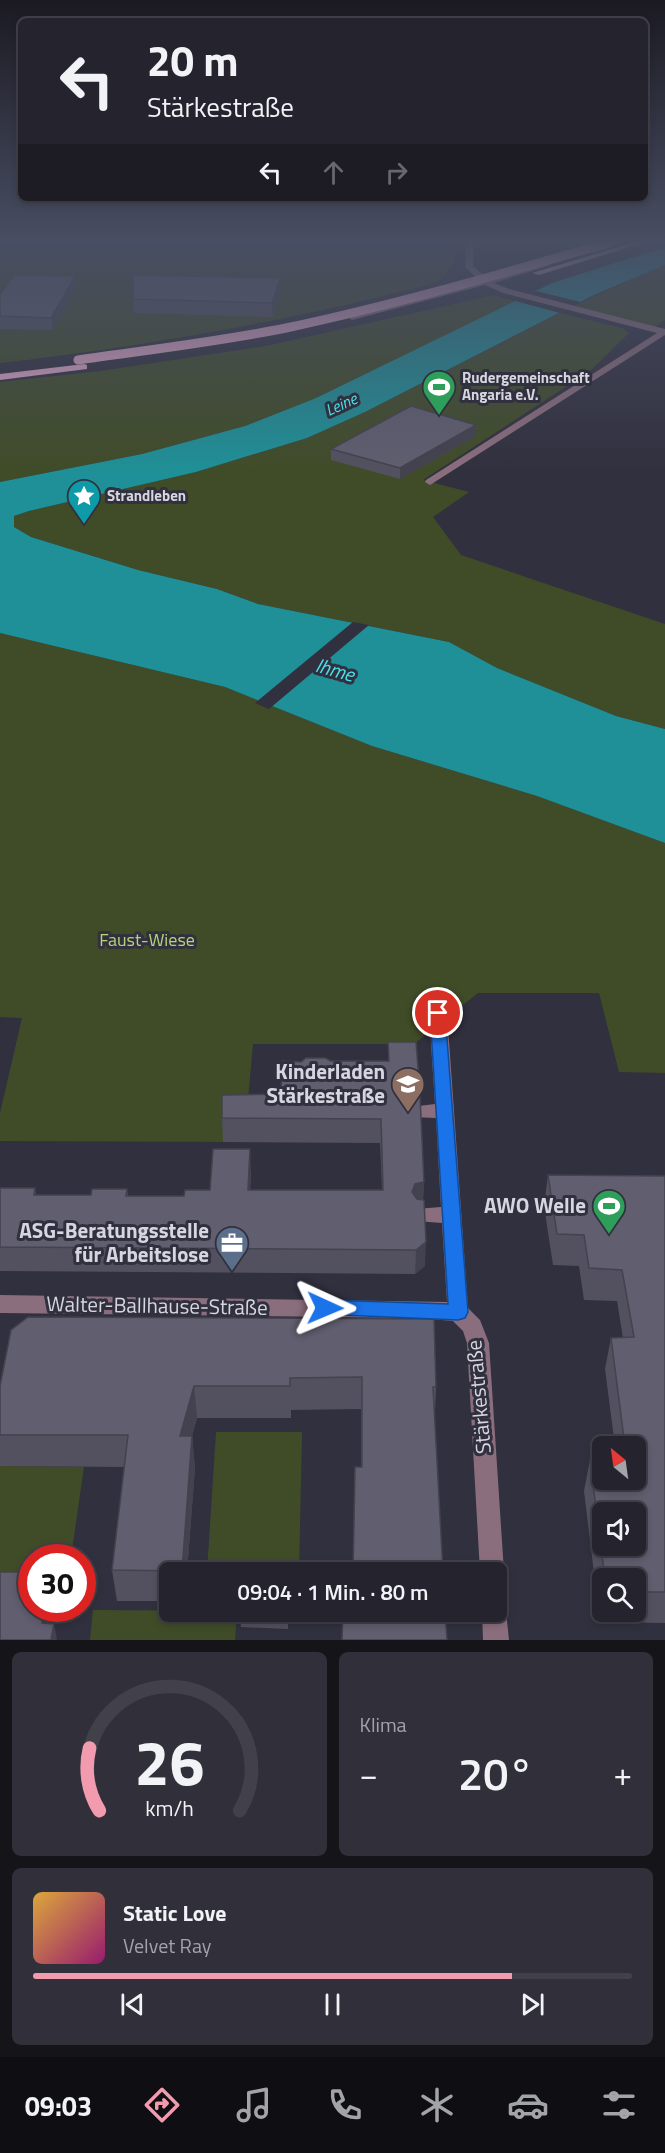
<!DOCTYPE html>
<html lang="de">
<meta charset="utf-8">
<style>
:root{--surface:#25242e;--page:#31303a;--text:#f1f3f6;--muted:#a3a4aa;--line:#42414a;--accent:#f29aae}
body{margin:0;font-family:"Titillium Web",sans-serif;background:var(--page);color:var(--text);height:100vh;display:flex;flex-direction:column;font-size:22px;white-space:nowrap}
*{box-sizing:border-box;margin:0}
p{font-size:20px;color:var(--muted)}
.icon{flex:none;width:33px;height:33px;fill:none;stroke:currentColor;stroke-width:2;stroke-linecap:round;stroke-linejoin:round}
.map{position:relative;height:1640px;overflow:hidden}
.panel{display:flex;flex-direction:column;gap:12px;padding:12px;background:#141419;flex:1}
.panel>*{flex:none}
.hud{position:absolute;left:18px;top:18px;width:630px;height:183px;border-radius:9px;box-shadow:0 3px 9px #0003,0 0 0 2px var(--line);background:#25242e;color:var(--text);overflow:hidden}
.needle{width:39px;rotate:331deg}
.fabs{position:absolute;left:592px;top:1436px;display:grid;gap:12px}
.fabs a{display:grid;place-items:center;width:54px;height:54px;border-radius:9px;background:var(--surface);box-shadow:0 3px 9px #0003,0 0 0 2px var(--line);font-size:30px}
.speed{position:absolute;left:18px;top:1544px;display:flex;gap:12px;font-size:30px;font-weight:700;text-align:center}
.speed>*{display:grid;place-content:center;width:78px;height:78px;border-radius:50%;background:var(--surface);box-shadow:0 3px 9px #0003,0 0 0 2px var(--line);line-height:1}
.speed .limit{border:9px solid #d22;background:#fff;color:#111}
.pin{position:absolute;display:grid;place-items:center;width:51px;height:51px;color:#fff;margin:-26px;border:3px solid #fff;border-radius:50%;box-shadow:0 2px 6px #0007}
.me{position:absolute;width:66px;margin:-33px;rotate:91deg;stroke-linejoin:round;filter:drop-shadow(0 0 4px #0008)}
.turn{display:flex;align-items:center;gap:21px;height:126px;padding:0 30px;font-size:27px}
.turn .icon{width:78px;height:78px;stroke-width:2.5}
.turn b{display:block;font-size:42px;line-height:51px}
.lanes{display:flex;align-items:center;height:57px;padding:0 30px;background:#0003;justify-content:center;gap:30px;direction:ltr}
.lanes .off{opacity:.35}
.big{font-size:45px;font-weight:600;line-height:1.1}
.panel .card{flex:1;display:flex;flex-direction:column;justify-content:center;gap:9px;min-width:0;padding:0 21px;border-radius:9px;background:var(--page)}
.panel .dial{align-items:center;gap:0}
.dial svg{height:156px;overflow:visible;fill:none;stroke:var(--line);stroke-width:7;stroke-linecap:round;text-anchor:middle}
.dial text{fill:var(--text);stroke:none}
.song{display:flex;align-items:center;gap:18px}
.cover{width:72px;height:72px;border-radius:9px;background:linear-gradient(135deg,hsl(40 70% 55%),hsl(320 70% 35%))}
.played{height:6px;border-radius:3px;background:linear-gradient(90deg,var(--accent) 80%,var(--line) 80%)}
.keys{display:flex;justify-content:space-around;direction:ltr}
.heat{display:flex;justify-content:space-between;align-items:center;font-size:33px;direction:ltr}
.panel .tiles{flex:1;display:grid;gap:12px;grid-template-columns:1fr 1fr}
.card:last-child{grid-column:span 2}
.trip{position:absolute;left:159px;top:1562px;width:348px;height:60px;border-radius:9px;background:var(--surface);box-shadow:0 3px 9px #0003,0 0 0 2px var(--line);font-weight:600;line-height:60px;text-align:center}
.tab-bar{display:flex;height:96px;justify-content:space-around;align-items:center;background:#0f0e12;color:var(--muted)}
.tab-bar .icon{width:42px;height:42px}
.tab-bar .on{color:var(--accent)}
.tab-bar b{font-size:27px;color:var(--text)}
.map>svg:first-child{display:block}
.green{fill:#404c28}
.water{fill:#1f9097}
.pier{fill:#31303e}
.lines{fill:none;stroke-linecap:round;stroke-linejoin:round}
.minor{fill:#8b6e7d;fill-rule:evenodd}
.major{fill:#e4a9c9;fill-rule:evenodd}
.major-bridge{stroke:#e4a9c9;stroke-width:9}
.wall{fill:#53515f;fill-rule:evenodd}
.shaded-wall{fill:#43424e}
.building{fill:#605e6f;stroke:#43424e;stroke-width:1.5;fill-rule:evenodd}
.route{fill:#1a73e8;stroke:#114b97;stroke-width:1.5}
.labels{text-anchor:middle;stroke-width:6;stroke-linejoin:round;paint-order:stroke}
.far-poi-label{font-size:15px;font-weight:bold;fill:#d7d6e0;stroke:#31303e;text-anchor:start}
.far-water-label{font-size:16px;font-style:italic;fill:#47e0ea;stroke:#31303e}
.park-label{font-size:18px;fill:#b6d577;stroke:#31303e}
.water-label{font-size:20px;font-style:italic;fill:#47e0ea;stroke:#31303e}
.near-poi-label{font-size:21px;font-weight:bold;fill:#d7d6e0;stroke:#31303e;text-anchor:end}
.near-street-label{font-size:21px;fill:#d7d6e0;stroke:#31303e}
</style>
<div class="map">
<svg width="665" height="1640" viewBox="0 0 665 1640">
<rect width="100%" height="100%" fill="#31303e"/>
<g class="green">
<path d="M0,243H457L454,263L438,282C295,320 147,346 0,363Z"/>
<path d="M665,265V320L652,329L571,307Z"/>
<path d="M494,295L515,301L316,398L245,426L142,454L0,482V382L100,371L266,346Z"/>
<path d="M560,313L622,328L629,333L590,371L423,480L469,492L433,517L461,555L665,624V729L616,716L497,668L449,642L258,604L217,589L138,570L31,537L14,527V516L29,511L196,472L307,438L365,412Z"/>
<path d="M0,633L225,687L372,746L537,796L665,843V1073L619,1072L599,993H478L414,1044H253L244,1142L0,1141V1113L22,1018L0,1017Z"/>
<path d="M216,1432H302L299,1572H207Z"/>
<path d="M0,1466L84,1467L71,1557H32L31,1600H0Z"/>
<path d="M93,1610L237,1611L235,1640H90Z"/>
</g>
<path class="water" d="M665,247V265L594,295L365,412L307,438L196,472L29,511L14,516V527L31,537L138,570L217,589L258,604L449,642L497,668L616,716L665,729V843L537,796L372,746L225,687L0,633V482L142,454L245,426L316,398L552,283Z"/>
<g class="pier">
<path d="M536,291L581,302L560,313L515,301Z"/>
<path d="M353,622L369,625L269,709L255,703Z"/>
</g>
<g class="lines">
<g class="minor">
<path d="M466,243H474L473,266L488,279L547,263L551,265L494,283L509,289L665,329V335L430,485L425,482L426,480L657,333L503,293L485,285L352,320L348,317L480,281L465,267Z"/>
<path d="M613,243H625L593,253L589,251Z"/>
<path d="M438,1007L444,1009L447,1013L468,1308L480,1320L489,1343L504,1572L501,1580L496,1582V1572H480L467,1343L463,1331L453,1321L418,1318L0,1313V1295L447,1302L442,1223L416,1221L413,1215L416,1209L441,1207L436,1118L411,1117L409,1112L411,1107L435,1104L429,1013L432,1009Z"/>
<path d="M496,1600L503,1602L506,1611L509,1640H483L482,1611H496Z"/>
</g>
<g class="major">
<path d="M632,243H643L539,275L532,273Z"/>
<path d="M84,364L87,365V369L0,380V374Z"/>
</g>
<path class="major-bridge" d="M78,360C147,350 217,342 286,328C394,305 501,274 608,243"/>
</g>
<g class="wall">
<path d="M280,278V292L273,317L134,313L133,299Z"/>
<path d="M76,288L53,330L0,329V295Z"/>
<path d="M476,436L400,479L331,460V449Z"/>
<path d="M388,1042L419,1080L418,1096L424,1182L423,1200L425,1266L415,1274L0,1271V1188H35L36,1195H91L127,1189L128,1196H184L210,1190L251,1173L250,1190H382L380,1143L223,1142L222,1118L281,1094L331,1061H388Z"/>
<path d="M548,1175L665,1176V1623L600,1622L584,1491L590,1460L636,1479V1446H615L605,1369L611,1338H623L617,1301L584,1300L579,1266L553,1265L544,1206ZM603,1578H636V1611H603Z"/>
<path d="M11,1330L436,1387L435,1411L361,1467V1409L291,1410V1418H197L192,1436L195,1468L187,1572H170V1601H117L112,1570L125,1467L0,1466V1386Z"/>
<path d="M288,1611V1629L241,1627L240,1618Z"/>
</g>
<g class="shaded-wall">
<path d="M75,276L76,288L53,330L51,318Z"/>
<path d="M280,278V292L273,317L272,303Z"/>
<path d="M476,425V436L400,479V468Z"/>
<path d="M419,1080L418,1104L408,1089L410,1082Z"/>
<path d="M250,1149L251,1173L249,1214L248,1190Z"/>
<path d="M424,1182L422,1206L412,1192L415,1184Z"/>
<path d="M426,1242L425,1266L415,1274L416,1250Z"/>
<path d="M194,1386L197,1418L183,1468L180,1436Z"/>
<path d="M192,1436L195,1468L187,1572H182Z"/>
<path d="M44,1608H54L50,1640L42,1623Z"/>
<path d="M54,1624L57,1640H51Z"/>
</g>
<g class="building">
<path d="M14,275L75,276L51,318L0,316V295Z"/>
<path d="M133,275L280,278L272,303L133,299Z"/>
<path d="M411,406L476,425L400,468L331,449Z"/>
<path d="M388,1042H416L419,1080L410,1082L408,1089L412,1095L420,1096L424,1182L415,1184L412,1192L417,1199L424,1200L426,1242L416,1250L0,1247V1188H35L34,1195H91L92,1189H127L126,1196H184L185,1190H210L213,1149H250L248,1190H383L381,1119L222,1118V1095L281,1094L282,1061L301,1062L306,1058H325L331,1061H389Z"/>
<path d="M548,1175L665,1176V1592H636V1578H605L590,1460H603V1479H636V1446H625L611,1338L634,1337L622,1270L589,1268L584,1235L557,1234ZM603,1512H636V1545H603Z"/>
<path d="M28,1317L434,1319L436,1387H433L443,1572H353L355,1467H362V1377L290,1378V1386H194L180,1436H192L182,1571L112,1570L128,1435H0V1386L11,1330Z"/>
<path d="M0,1572H32V1608H44L42,1623L54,1624L51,1640H0Z"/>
<path d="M241,1611H288V1619L240,1618Z"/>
<path d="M343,1611H445L447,1640H342Z"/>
</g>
<linearGradient id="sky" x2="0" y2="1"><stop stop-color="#1b1a22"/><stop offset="0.51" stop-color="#484e63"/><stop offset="1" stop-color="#484e63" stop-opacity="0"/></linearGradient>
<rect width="665" height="472" fill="url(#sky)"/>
<path class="route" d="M438,1007L445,1013L468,1312L465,1318L458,1320L318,1314L315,1308L318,1302L325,1300L448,1304L430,1013Z"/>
<defs>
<g id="stadium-pin" transform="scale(1.725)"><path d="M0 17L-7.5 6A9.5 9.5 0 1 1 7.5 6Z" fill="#2e9e5b" stroke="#31303e"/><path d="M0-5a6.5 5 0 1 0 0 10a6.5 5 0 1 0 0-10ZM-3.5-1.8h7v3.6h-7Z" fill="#fff"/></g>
<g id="sight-pin" transform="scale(1.725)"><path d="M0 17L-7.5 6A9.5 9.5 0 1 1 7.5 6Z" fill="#0f9aa8" stroke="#31303e"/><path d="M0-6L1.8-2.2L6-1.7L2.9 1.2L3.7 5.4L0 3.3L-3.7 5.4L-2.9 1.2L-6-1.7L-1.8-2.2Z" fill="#fff"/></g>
<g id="school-pin" transform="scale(1.725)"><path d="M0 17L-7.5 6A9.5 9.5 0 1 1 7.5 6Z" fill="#8d6e63" stroke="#31303e"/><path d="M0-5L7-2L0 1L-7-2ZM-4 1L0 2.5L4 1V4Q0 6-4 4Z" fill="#fff"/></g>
<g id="office-pin" transform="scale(1.725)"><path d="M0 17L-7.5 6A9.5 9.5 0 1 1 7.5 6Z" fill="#5c6f8a" stroke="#31303e"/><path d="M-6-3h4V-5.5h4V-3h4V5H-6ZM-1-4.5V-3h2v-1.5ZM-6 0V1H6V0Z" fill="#fff"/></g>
</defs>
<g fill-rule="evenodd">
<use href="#stadium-pin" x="439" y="387"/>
<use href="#sight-pin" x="84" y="496"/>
<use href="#school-pin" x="408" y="1084"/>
<use href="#stadium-pin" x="609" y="1206"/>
<use href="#office-pin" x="232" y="1243"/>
</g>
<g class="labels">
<g class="far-poi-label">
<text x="462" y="383">Rudergemeinschaft<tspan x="462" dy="17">Angaria e.V.</tspan></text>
<text x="107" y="501">Strandleben</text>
</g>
<g class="far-water-label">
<text transform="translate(341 404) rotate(-25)" y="6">Leine</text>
</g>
<g class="park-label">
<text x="147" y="946">Faust-Wiese</text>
</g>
<g class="water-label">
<text transform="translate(335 670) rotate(16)" y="7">Ihme</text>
</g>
<g class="near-poi-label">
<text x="385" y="1079">Kinderladen<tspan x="385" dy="24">Stärkestraße</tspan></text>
<text x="586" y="1213">AWO Welle</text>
<text x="209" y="1238">ASG-Beratungsstelle<tspan x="209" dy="24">für Arbeitslose</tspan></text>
</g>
<g class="near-street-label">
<text transform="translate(157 1306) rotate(1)" y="7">Walter-Ballhause-Straße</text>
<text transform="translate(479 1397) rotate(-95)" y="7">Stärkestraße</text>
</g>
</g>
</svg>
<div class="fabs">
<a><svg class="needle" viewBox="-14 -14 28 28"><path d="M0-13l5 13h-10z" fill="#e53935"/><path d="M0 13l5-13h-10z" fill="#a3a4aa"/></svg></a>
<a><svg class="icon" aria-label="sound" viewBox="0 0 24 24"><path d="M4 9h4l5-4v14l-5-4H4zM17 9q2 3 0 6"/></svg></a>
<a><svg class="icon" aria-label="search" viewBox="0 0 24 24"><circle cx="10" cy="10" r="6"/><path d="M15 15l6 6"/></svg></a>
</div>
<div class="speed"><div class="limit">30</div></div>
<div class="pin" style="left:438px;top:1013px;background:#d93025"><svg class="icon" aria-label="arrive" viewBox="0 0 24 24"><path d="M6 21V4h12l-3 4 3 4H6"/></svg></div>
<svg class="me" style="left:325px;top:1308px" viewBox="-20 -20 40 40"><path d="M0-17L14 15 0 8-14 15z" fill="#1a73e8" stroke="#fff" stroke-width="4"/></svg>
<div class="trip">09:04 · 1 Min. · 80 m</div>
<div class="hud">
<div class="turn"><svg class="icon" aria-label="left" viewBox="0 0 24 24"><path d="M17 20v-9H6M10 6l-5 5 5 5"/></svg><div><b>20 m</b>Stärkestraße</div></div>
<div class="lanes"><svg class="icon" aria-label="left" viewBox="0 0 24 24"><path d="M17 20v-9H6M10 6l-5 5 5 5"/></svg><svg class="icon off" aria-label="ahead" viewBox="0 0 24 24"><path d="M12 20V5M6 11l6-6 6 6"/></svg><svg class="icon off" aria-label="right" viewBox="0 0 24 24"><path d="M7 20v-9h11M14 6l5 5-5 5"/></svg></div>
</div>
</div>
<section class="panel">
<div class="tiles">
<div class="card dial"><svg viewBox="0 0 100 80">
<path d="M14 69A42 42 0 1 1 86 69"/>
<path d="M14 69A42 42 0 0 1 9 37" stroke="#f29aae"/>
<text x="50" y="56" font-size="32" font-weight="700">26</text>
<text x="50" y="72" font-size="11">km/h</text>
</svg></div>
<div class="card"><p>Klima</p>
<div class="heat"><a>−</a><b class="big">20°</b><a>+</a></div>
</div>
<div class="card">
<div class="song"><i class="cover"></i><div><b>Static Love</b><p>Velvet Ray</p></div></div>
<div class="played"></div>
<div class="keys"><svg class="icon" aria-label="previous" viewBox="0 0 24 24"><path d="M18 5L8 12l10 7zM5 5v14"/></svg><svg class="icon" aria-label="pause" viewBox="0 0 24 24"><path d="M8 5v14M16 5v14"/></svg><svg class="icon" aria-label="next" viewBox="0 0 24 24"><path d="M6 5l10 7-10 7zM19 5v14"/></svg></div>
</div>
</div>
</section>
<nav class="tab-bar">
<b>09:03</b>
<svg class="icon on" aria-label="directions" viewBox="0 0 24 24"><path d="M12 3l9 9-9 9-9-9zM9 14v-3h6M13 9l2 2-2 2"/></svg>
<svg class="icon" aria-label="music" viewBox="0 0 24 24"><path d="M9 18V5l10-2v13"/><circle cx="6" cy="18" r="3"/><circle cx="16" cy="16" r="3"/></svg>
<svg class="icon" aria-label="phone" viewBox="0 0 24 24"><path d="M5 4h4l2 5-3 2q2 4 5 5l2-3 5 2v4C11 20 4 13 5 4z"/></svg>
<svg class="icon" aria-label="climate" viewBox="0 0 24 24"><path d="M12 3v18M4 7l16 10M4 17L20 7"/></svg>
<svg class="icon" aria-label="car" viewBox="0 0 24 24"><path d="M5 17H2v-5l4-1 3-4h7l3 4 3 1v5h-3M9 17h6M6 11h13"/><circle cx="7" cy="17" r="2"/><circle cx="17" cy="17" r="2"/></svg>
<svg class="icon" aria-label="filters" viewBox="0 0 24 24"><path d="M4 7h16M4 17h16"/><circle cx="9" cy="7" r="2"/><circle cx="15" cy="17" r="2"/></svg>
</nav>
